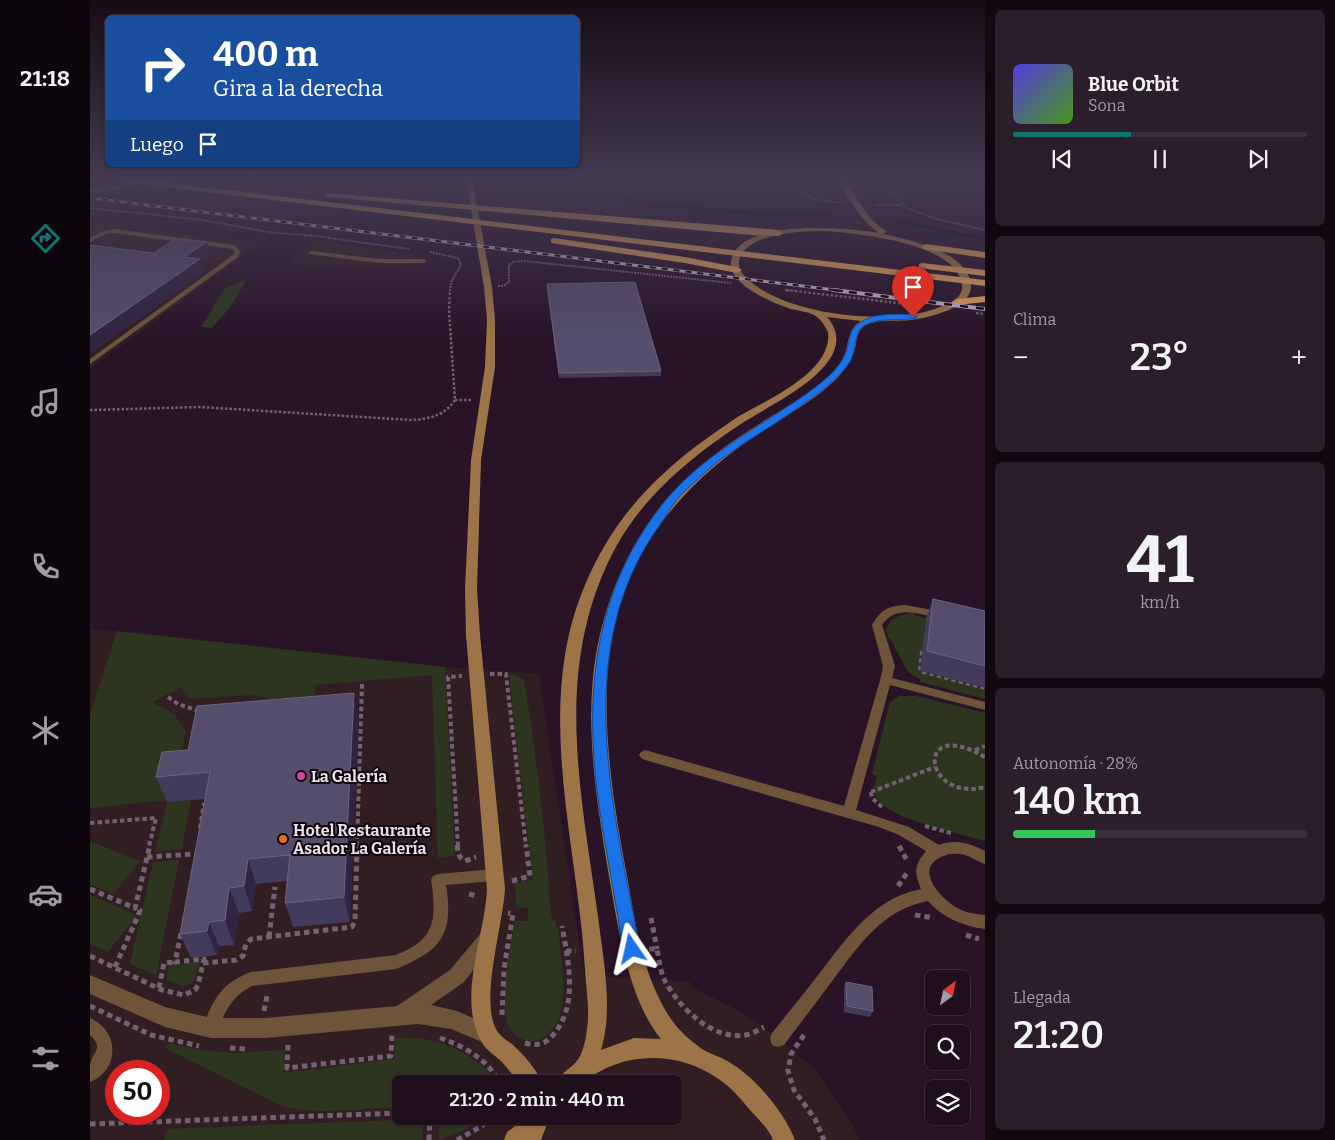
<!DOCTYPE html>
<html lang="es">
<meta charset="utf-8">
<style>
:root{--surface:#1f0f1d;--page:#2c1d2a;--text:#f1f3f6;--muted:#a19ca4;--line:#3c2f3b;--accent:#0f766e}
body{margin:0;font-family:Bitter,serif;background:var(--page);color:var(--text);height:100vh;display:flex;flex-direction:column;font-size:19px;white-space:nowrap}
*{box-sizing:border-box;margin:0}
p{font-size:16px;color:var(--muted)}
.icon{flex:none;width:28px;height:28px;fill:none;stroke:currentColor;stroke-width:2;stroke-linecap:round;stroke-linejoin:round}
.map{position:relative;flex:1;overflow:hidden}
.drawer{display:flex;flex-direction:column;gap:10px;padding:10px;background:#110810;width:350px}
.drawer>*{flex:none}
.guide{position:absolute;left:15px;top:15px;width:475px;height:152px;border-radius:8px;box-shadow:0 1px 4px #0004,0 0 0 1px var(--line);background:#1a4fa0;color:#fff;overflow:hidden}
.needle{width:32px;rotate:33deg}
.controls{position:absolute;left:835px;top:970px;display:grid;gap:10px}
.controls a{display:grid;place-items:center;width:45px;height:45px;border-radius:8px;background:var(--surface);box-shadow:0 1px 4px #0004,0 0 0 1px var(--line);font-size:25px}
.speed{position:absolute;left:15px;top:1060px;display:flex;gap:10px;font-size:25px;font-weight:700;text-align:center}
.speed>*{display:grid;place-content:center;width:65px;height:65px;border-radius:50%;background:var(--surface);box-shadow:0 1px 4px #0004,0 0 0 1px var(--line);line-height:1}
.speed .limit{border:8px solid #d22;background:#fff;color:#111}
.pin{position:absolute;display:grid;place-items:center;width:42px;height:42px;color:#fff;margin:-51px -21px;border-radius:50% 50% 50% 0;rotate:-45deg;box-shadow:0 0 5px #0007}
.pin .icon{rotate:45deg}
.me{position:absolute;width:55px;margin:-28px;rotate:349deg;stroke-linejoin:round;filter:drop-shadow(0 0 4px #0008)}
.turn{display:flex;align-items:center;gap:18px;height:105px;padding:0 25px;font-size:22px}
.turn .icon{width:65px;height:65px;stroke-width:2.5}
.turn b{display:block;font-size:35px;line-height:42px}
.then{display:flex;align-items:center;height:48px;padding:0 25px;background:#0003;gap:10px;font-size:19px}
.big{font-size:38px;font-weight:600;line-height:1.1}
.drawer .card{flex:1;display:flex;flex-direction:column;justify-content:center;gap:8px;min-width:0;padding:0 18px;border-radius:8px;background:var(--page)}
.drawer .dial{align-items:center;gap:0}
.dial b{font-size:65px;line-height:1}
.song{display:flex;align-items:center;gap:15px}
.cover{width:60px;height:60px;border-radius:8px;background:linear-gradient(135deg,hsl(250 70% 55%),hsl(100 70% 35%))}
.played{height:5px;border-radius:2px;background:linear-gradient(90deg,var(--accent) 40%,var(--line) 40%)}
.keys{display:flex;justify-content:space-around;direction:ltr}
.heat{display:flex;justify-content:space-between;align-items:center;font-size:28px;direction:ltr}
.charge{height:8px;border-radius:4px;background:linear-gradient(90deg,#34c759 28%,var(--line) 0)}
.trip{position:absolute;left:302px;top:1075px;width:290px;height:50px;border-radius:8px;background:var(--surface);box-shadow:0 1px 4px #0004,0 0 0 1px var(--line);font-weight:600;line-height:50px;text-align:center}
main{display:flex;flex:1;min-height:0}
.tabs{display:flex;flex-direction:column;width:90px;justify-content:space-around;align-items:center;background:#0c060c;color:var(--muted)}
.tabs .icon{width:35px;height:35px}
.tabs .selected{color:var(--accent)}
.tabs b{font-size:22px;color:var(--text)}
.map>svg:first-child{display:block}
.industrial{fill:#301e22;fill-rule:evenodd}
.green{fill:#2e351e}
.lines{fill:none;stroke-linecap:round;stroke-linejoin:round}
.stream{stroke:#00111b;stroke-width:3}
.path-far3{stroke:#746273;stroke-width:2;stroke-dasharray:2 1;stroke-linecap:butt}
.path-far2{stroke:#746273;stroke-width:2.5;stroke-dasharray:2.5 2;stroke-linecap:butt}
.path-far1{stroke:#746273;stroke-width:4;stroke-dasharray:4.5 3;stroke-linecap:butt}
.path{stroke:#746273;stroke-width:5;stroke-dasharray:5.5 4;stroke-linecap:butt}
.lane{fill:#6e5539;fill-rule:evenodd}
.street{fill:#6e5539;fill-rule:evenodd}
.secondary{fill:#9d7447;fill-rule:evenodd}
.highway{fill:#e2a25a;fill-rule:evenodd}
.rail-far1-casing{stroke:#c2b2c0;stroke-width:3}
.rail-casing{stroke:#c2b2c0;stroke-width:4}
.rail-far1{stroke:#0c040b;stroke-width:2;stroke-dasharray:6;stroke-linecap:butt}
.rail{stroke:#0c040b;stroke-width:2.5;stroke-dasharray:8;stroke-linecap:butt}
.wall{fill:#423b5b}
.shaded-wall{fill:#302440}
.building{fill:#544d6b;stroke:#6c647f}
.route{fill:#1a73e8;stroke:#114b97}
.hotel-dot{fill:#d1479c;stroke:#0c040b;stroke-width:2}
.food-dot{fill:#e8710a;stroke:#0c040b;stroke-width:2}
.labels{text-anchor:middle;stroke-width:4;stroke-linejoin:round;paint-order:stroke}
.near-poi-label{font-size:16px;font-weight:bold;fill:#eddfec;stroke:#0c040b;text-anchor:start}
</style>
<main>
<nav class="tabs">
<b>21:18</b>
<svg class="icon selected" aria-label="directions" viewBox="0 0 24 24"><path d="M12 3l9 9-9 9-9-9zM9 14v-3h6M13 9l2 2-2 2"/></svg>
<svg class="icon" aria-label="music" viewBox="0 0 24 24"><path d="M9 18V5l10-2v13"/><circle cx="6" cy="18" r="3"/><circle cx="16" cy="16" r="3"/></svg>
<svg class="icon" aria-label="phone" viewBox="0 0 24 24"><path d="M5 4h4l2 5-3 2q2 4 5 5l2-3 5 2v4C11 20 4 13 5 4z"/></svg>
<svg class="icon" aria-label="climate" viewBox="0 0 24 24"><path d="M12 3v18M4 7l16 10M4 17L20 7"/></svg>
<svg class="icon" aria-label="car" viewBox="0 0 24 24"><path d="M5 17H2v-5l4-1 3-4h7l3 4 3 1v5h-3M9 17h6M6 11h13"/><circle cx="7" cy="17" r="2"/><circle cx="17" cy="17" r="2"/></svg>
<svg class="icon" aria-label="filters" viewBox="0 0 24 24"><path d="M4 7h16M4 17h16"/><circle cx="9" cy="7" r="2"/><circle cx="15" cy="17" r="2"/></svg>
</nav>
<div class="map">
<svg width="895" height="1140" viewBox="0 0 895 1140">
<rect width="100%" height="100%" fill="#291427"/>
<g class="industrial">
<path d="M0,221L169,244L0,369Z"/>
<path d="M227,241L333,256L334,263L243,268L198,262Z"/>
<path d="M0,629L355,667L449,674L494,975L600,982L603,988L644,1008L664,1020L725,1069L759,1119L770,1140H0ZM26,1071H69V1114H26ZM311,1084H584V1116H311Z"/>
</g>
<g class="green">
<path d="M157,279L139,309L122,328L111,327L135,288Z"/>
<path d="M824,613V615L836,618L834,636L895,652V666L832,650L829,671L895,689V699L830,682V679L818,672L800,638H798L796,629C801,617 811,614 824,613Z"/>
<path d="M27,631L355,667L365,856L348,858L342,675L226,685L224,697L181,699L162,695L100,699L93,692L92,687L62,702L84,714L96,731L85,777L77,800L0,808V714Z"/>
<path d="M425,675L434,680C447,758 456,837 461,916C471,929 469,939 471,955C474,981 478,1016 457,1035C452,1040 444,1043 436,1041C428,1038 420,1031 417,1023C409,997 420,948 425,921H438V908L426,907L425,883L443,880L419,676Z"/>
<path d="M810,696H826L895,713V841C872,834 793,818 785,795C783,788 785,782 787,776L782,774L800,702Z"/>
<path d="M101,800L92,849L65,852L77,802Z"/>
<path d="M0,841L50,861L23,894L0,884Z"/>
<path d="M89,860L66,975L40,964L63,862Z"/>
<path d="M0,895L47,915L18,952L0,944Z"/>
<path d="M109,962C104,988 99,990 76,980L79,965Z"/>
<path d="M305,1038C335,1036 361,1042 385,1061C394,1067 402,1073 406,1084H311V1107C276,1108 225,1116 192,1106L75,1048L78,1043L109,1050L143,1053L195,1050L194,1073L304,1059Z"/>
<path d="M349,1116H395L377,1129L349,1140Z"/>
<path d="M333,1119L332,1140H74L77,1129Z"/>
</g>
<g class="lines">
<g class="stream">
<path d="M512,179L522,193L537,200L565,205L674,214H738"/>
<path d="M804,220L895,239"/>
</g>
<g class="path-far3">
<path d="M694,179L706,182L721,199L753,203"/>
<path d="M788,179L817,208L847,219L895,230"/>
<path d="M785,205H812"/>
<path d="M0,208L113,220L178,232L226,236L319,249"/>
<path d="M340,252L368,258L371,265L361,282L360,291"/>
<path d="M408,286H413L419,282V265L423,262L434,261L641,283"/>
<path d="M695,290L707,291"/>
</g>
<g class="path-far2">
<path d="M696,290L817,304"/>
<path d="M886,313L895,314"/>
<path d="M365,400H382"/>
<path d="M0,410L110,407L321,420C339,419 354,416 365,400L359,311L360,290"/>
</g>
<g class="path-far1">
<path d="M832,651L830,671L895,688"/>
<path d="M400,674H416L436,846"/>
<path d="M78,697L88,704L109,711"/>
<path d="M885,750L895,746"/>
<path d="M895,757C823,715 833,803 895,787"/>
<path d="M781,792L782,798L793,808"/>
<path d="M781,792L845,767"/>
<path d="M0,823L66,818L59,846"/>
<path d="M835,826L861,833"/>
<path d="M110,828L114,803"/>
<path d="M267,846L272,684"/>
<path d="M368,846L358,677L372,676"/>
</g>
<g class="path">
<path d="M367,845C368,852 368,857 375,861L386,857"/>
<path d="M809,846L818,862"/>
<path d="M57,857L105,854"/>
<path d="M422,881L440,876L436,845"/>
<path d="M808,886L817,873"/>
<path d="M0,889L45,908L60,845"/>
<path d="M379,894L388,896"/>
<path d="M825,915L844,918"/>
<path d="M561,918L567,949"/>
<path d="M876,935L889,939"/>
<path d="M179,937L185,887"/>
<path d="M559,949H567C569,959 570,970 574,979C588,1007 625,1044 660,1034C665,1032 670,1029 674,1027"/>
<path d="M476,951H486"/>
<path d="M0,956L72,990L94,995L105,990L108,985L114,959L85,962L91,933"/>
<path d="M113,963L146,960L153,956L156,944L161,939L262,927L265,921L267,845"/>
<path d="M25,967L48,916L50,910L45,908"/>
<path d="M69,988L74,963L85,962"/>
<path d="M0,1006L61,1035L109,1046"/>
<path d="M174,1011L177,996"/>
<path d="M412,1015L414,968L423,914L418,913"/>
<path d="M714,1035L701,1054L698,1071L704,1090L725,1119L734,1140"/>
<path d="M350,1038C374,1046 399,1060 410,1084"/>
<path d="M435,1043C446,1046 455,1045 463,1035C489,1005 478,961 472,926"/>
<path d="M198,1045L197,1068L301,1056L302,1035"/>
<path d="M140,1048L157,1049"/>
<path d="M0,1124L311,1113"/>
<path d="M339,1140L340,1116"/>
<path d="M367,1140L392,1126L402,1116"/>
</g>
<g class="lane">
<path d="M61,179H71L16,192L0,193V189L16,188Z"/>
<path d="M24,229L144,245L151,252L148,257L0,364V359L143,255L145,252L142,249L24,233L16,234L0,242V238L13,231Z"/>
<path d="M221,251L289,259H334L337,261L334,263H289L219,254L218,253Z"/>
<path d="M815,605L854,612L855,615L850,619C831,614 805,604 792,625L805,666L802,678L895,702V710L800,685L766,810L819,827L849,845C865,839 880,843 895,851V864C886,861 879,855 870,854C863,853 857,854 851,857C823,870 852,900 869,909C877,913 886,914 895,915V929C873,926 853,918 838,901C792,910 770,944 743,980C727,1002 710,1023 694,1045L688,1047L682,1045L680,1039L682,1033C699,1012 716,991 732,970C759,935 785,898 831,889C824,873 824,865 836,851L809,835L789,827L555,760L551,758L549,755L551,752L555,750L754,806L792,673L793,666L782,625C791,610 797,606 815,605Z"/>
<path d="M404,869L409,871L411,875L409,879L404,881L356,885C364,935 351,951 306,969L162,986C141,996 134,1014 126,1034L120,1036L114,1034L112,1028C124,999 130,984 161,972L306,955C346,939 347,919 341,880L343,876L348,874Z"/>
<path d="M0,1018C30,1031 30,1070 0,1082C0,1077 0,1070 0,1065C2,1052 15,1049 0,1035Z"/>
</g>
<path class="street" d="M397,930L403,933L406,939L403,945L374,982L341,1005L367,1011L404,1027L407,1034L404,1041L397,1044L361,1029L328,1024L176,1038H121L75,1027L0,994V975L75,1007L121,1018H176L307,1006L360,970L391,933Z"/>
<g class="secondary">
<path d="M376,179H382L402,287L405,320V367L391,460L387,589L390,635L415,889C413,925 390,999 406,1029C409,1036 417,1040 423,1045C434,1055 447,1070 453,1084H430C423,1076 417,1067 410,1060C403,1054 395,1049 391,1041C367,997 395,936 397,889L376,635L375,589L381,460L395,367L397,320L394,287Z"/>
<path d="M745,179H752C768,195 775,218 795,230L796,232L793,234C819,240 881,252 881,287C881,308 837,318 821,320C806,322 785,318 773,327C765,334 767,346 763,355C758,366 750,376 741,384C721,402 698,414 676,429C622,463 576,506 546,563C498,656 519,782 538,881C546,928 554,979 581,1019C588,1030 601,1041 612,1049C620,1054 631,1057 639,1062C665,1077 695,1113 705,1140H683C679,1129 668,1119 660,1110C650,1098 640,1086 627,1078C586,1050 530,1051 492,1084H466C470,1073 479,1070 486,1062C493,1055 496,1038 497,1029C499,1017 498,1006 497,994C495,973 494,953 492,932C480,818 448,695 495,585C513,542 539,505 573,474C595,453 621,435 646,418C674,401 743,373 738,332C735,326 732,321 727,317C720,311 706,311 698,308C681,302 638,284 641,262C647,217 759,228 789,233C769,220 760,196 745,179ZM737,231C771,234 867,243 872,285C874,297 859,304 850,307C802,327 692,316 656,277C650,272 647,265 650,257C662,232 713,231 737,231ZM737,317L771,321C756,330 760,344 753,358C748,368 739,376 731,383C711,399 689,411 668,425C627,450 586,482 559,522C531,563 515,606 506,654C494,727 507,804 519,876C528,926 538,999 571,1039L544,1038L511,1050C523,1011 514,964 509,924C492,795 460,667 527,545C545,513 571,485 599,462C617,447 635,434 654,422C683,403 776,362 737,317Z"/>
<path d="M439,1116H460L451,1140H414L417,1132Z"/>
</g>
<g class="highway">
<path d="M22,179H45L895,280V286L26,181Z"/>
<path d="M236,193L689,230L693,233L689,236L661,235L239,197H236Z"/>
<path d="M464,238L595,257L647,267L652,270L647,273L595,263L461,243V239Z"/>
<path d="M836,244L895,252V258L833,249L832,247Z"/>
<path d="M832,263L895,270V276L829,268V264Z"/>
<path d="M895,296V302L867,305L862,302L867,299Z"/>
</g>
<g class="rail-far1-casing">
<path id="rail-far1" d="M0,198L753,291"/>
</g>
<g class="rail-casing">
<path id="rail" d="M743,290L895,309"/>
</g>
<use href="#rail-far1" class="rail-far1"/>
<use href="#rail" class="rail"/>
</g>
<g class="wall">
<path d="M457,284L571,371V376L469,378L457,289Z"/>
<path d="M843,599L895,611V688L830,671L836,618Z"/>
<path d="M268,718L260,922L203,927L195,903L197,881L166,884L162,911L149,913L144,945L129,946L127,955L101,958L90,934L115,799L77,802L66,777L98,750Z"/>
<path d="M756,982L783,1011L780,1017L754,1012V988Z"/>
</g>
<g class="shaded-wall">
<path d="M117,242L121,256L111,263L113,273L0,354V335L94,257Z"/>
<path d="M264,693L268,718L260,922L254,897Z"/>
<path d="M158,859L166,884L162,911L154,886Z"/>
<path d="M139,888L149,913L144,945L135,920Z"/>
<path d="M119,922L129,946L127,955L117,931Z"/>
</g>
<g class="building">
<path d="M85,239L117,242L94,257L110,259L0,335V245L64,253Z"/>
<path d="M545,282L571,371L469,373L457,284Z"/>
<path d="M843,599L895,611V666L837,651Z"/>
<path d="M264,693L254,897L195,903L200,855L158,859L154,886L139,888L135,920L119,922L117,931L90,934L120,772L66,777L72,752L98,750L107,706Z"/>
<path d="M756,982L782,987L783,1011L757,1006Z"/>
</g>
<linearGradient id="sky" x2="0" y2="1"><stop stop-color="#170b15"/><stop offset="0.53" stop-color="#433a52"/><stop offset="1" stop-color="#433a52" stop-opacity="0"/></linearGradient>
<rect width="895" height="339" fill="url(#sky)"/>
<path class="route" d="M823,314L827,317L826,318C808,322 787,316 772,327C764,333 766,354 759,363C746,382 727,394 709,407C686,424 660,438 637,455C621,466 606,481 592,494C584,502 578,513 571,523C479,649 524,809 550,949L548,955L542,957L536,955C530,942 530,926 527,912C522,883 517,854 512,825C492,705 499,587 583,492C620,451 675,424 719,392C731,383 745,373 753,359C763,340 754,328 779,318C791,313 810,315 823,314Z"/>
<circle class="hotel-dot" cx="211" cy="776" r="5"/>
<circle class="food-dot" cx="193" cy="839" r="5"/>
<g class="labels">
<g class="near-poi-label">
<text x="221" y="782">La Galería</text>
<text x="203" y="836">Hotel Restaurante<tspan x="203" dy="18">Asador La Galería</tspan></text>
</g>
</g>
</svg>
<div class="controls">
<a><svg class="needle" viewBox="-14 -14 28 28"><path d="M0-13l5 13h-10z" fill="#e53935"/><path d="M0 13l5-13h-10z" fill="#a19ca4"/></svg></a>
<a><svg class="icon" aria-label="search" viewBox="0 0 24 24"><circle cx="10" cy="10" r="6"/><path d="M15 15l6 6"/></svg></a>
<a><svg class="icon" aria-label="layers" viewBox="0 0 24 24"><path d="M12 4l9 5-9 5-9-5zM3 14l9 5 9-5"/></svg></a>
</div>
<div class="speed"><div class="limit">50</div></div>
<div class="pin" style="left:823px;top:317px;background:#d93025"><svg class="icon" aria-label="arrive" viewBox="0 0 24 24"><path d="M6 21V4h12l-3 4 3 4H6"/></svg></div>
<svg class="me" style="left:542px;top:949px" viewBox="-20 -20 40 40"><path d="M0-17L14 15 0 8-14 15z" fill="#1a73e8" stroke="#fff" stroke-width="4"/></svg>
<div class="trip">21:20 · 2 min · 440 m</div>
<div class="guide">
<div class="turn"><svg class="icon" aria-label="right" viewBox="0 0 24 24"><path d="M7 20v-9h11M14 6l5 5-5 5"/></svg><div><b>400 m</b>Gira a la derecha</div></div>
<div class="then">Luego<svg class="icon" aria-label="arrive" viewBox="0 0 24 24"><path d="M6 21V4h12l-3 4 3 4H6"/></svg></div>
</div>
</div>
<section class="drawer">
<div class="card">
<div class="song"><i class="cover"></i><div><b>Blue Orbit</b><p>Sona</p></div></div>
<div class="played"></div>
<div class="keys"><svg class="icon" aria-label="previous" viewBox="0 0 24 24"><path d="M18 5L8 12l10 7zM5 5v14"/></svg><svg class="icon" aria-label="pause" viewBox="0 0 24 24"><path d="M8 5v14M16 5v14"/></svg><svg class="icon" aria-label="next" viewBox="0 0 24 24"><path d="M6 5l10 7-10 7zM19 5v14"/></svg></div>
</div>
<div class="card"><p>Clima</p>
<div class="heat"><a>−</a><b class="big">23°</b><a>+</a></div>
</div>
<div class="card dial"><b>41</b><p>km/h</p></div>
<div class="card"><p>Autonomía · 28%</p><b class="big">140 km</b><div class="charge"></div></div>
<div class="card"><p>Llegada</p><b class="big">21:20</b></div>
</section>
</main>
